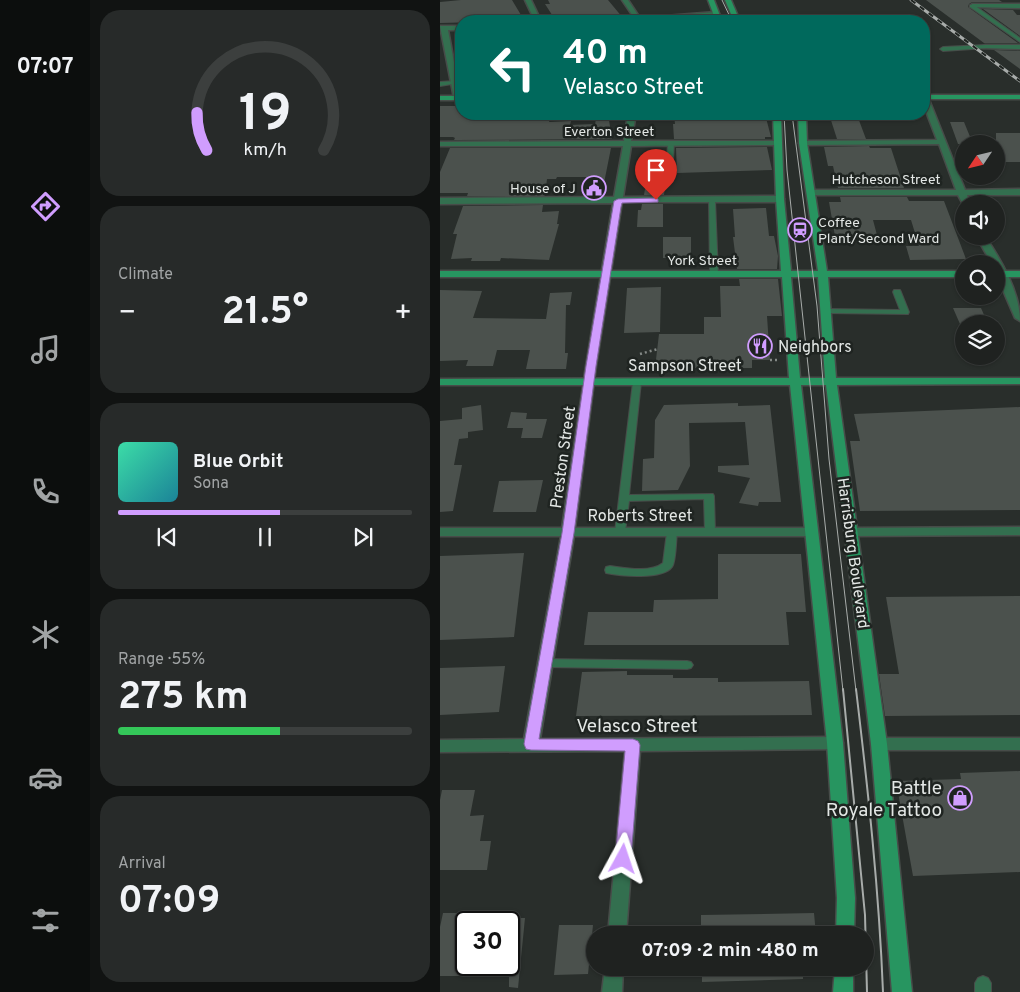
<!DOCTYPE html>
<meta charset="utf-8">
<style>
:root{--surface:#1f2220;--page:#272a29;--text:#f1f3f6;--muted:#a1a4a5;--line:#3c3f3e;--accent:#d09dfe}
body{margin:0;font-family:Overpass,sans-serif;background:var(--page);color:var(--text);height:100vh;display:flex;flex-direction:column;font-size:19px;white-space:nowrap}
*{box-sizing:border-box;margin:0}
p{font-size:16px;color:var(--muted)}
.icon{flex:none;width:28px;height:28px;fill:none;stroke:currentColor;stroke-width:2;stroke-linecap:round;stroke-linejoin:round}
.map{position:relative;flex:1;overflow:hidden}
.drawer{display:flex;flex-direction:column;gap:10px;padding:10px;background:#111312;width:350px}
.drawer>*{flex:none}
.guide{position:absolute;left:15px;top:15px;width:475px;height:105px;border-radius:20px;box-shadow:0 1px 4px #0004,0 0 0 1px var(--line);background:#00695c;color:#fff;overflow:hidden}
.needle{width:32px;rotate:235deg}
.buttons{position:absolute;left:515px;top:135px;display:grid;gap:10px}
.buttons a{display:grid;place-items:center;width:50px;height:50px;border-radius:50%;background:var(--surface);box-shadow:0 1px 4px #0004,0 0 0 1px var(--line);font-size:25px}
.speed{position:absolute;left:15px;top:911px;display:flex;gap:10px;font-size:25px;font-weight:700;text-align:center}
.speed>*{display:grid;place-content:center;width:65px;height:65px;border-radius:50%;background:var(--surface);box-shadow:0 1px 4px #0004,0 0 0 1px var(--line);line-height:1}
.speed .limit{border:2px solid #111;border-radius:8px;background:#fff;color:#111}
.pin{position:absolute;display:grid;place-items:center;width:42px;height:42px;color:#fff;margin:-51px -21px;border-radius:50% 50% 50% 0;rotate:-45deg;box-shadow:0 0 5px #0007}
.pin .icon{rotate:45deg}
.me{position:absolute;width:55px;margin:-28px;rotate:5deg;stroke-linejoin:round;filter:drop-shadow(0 0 4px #0008)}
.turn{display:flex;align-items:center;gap:18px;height:105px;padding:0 25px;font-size:22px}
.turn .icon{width:65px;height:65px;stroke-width:2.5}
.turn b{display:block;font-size:35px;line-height:42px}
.big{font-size:38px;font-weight:700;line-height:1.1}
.drawer .widget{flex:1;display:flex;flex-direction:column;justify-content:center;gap:8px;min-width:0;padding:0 18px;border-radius:20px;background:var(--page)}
.drawer .dial{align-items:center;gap:0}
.dial svg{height:130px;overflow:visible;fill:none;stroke:var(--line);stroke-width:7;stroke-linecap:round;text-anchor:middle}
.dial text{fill:var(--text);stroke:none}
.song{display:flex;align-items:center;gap:15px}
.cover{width:60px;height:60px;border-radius:8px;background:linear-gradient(135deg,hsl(160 70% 55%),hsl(190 70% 35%))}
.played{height:5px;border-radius:2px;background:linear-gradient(90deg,var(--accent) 55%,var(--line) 55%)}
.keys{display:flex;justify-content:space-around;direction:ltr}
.heat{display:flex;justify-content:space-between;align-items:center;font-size:28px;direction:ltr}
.charge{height:8px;border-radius:4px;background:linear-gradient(90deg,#34c759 55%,var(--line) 0)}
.trip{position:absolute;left:146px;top:926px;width:288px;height:50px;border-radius:25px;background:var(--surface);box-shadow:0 1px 4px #0004,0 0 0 1px var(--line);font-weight:700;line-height:50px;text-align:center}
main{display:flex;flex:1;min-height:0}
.tab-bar{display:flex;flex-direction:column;width:90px;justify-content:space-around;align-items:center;background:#0c0e0d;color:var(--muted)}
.tab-bar .icon{width:35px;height:35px}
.tab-bar .active{color:var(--accent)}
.tab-bar b{font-size:22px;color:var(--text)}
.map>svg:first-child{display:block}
.water{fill:#022212}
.building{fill:#4b514d}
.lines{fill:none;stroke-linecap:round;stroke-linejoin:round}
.lane-casing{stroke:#474c49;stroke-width:2}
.street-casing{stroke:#474c49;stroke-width:3}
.secondary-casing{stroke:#474c49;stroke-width:3}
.path{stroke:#848986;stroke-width:2.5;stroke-dasharray:2 3;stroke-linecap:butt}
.lane{fill:#336f4f;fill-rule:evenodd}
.street{fill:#336f4f;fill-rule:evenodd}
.secondary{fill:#279560;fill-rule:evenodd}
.tram-far1{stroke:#a8acaa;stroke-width:1}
.tram{stroke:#a8acaa;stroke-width:2}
.rail-casing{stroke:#a8acaa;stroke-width:3}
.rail{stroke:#1f2421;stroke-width:2;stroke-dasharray:5.5;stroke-linecap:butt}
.route{fill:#d09dfe;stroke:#8766a5}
.labels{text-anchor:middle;stroke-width:5;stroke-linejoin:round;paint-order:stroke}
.far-street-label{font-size:14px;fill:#e3e7e5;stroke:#1f2421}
.far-poi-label{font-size:14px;fill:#e3e7e5;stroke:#1f2421;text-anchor:end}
.poi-label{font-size:16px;fill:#e3e7e5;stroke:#1f2421;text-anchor:start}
.street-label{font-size:16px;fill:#e3e7e5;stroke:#1f2421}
.near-street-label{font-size:19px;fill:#e3e7e5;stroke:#1f2421}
.near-poi-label{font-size:19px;fill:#e3e7e5;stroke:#1f2421;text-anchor:end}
</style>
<main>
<nav class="tab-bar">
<b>07:07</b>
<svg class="icon active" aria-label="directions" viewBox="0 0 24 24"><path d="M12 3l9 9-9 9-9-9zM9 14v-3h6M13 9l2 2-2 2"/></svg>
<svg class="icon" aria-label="music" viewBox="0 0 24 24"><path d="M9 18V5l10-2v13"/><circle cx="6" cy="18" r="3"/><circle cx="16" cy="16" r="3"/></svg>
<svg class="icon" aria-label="phone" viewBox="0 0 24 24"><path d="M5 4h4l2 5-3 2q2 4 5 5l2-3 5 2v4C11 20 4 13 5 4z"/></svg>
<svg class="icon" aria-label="climate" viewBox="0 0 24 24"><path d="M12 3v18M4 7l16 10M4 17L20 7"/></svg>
<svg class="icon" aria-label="car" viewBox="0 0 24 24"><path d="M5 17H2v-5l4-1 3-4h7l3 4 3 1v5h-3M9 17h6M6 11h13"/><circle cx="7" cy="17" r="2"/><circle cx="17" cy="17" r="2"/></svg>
<svg class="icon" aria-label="filters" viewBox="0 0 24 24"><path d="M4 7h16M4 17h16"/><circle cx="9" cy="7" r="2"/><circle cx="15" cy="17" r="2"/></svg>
</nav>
<section class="drawer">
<div class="widget dial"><svg viewBox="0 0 100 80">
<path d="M14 69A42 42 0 1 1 86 69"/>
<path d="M14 69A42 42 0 0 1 8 46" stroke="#d09dfe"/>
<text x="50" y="56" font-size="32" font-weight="700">19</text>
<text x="50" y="72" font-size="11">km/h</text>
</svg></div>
<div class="widget"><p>Climate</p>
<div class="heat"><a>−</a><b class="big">21.5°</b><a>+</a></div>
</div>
<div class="widget">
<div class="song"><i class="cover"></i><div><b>Blue Orbit</b><p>Sona</p></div></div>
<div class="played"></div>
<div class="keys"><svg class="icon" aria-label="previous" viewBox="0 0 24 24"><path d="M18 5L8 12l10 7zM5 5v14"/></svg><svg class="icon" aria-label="pause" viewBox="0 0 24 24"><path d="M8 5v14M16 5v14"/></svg><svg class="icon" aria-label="next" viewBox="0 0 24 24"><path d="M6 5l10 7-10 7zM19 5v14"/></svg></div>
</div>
<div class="widget"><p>Range · 55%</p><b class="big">275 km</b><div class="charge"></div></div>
<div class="widget"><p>Arrival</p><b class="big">07:09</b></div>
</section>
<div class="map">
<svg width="580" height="992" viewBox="0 0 580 992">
<rect width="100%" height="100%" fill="#292e2b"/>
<path class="water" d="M440,235L464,237L466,243L431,244L430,238H440Z"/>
<g class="building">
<path d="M21,0H72L81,15H79L82,21L0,23V2Z"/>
<path d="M108,0H168L183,18L154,21H116L105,4H110Z"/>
<path d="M486,0H559L562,2H532L529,4L528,7L578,43H544Z"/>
<path d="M543,9L573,10L577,15H580V36Z"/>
<path d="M554,50L580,51V69Z"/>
<path d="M0,106H21L19,114H112L109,122L131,121L130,125L155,124L157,114H168L172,139L14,140L15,138L13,137H0Z"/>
<path d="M234,114H325L331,137H325V139H234L233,124H235Z"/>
<path d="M389,114L417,115L426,139H397Z"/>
<path d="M510,122H524L533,144H518Z"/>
<rect x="556" y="133" width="24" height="29"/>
<path d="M429,146L430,148H451L464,188H398L393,166H388L384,147Z"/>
<path d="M327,147L332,170L237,173L236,148Z"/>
<path d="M10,148H171L162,193H143L146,177H117L116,179H107L105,196H27L28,193H0V172Z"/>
<path d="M226,163L229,177L226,178L224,195H204L209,164Z"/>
<path d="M400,197H467L469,201H504L526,259L470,260L466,246H479L471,220H433L437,235H418L420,242H396L389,202H401Z"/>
<path d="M202,204H223V227H197L198,210H201Z"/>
<path d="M103,205L102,212L119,211L117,224H119L109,260L61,258L60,261H31L32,258L11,259L17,234H13L23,206Z"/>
<path d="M326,208L329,236H334L338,256L337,269H297L293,237H295L293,209Z"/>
<rect x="223" y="237" width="28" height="21"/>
<path d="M299,279H338L342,316H327L330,360H312V368H215L219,334H264V317H281L280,286H300Z"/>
<path d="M221,287L220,332L184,333L187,288Z"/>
<path d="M0,290L42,291L33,318L106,319L110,293L132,292L130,305H126L125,353H128L126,369H86L90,350H57L53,366H26L28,360L0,361Z"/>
<path d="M513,308H541L548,324H520Z"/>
<path d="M298,403V406L330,405L341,502H319L318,506L299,503L310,478L278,472V466L309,465L305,422L249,423L250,466L238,490L202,491L203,459L214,458L215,420L224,405Z"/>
<path d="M41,405L43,430L28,432V438L19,439L14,465H22L13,511L0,512V421L22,419V408Z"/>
<path d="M580,407V510L420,511L410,441H420L414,414Z"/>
<path d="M71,412L87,413L86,419H107L102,438H81L83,428H67Z"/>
<path d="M103,480L96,512H53L59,481Z"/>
<path d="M84,553L74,637L0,640V556Z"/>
<path d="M278,554H361L366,612H346L349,645H144L148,612H213L214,600L278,599Z"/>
<path d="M580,596V715L445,716L439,674H459L446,597Z"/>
<path d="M65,666L59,712L0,715V668Z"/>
<path d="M187,671V675H233V678H278V682L369,681L372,715L136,716L142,672Z"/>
<path d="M580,771V872L473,876L456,781L521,779L520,773Z"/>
<path d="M2,790H35L30,816L44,815L40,841H51L47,870H0V800Z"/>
<path d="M3,913H26V976H0V927Z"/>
<path d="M374,913L376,935H261V915Z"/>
<path d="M69,918H85L78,988L69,987Z"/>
<path d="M119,925H153L148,974L114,975Z"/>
<path d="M262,968H363V979L262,982Z"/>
</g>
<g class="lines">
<g class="lane-casing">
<g id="lane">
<path d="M530,5H534L580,38V42L530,7Z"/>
<path d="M545,45L547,48L503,51L500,49L503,47Z"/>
<path d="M0,82L15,81L18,83L0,86Z"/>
<path d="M231,141L234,143L233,160L230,162L227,160L228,143Z"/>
<path d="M272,198L275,200L278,274L274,276L270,274L269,200Z"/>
<path d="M454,290H460L461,292L469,312L468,314L386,313L382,311L386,309L460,310L453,292Z"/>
<path d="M197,379L201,382L189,495L273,494L274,496L275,532L274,534H266L265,532L264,499L189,501L185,532L180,535L175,532L193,382Z"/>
<path d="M232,529L237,532C236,540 236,562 232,567C223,580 180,576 166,573L165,570L166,567L170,566C185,568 210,573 223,563L227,532Z"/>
<path d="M105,659L247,661L251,662L253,665L251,668L247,669L105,667L101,666L99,663L101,660Z"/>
<path d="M543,976L548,978L551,983V992H535V983L538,978Z"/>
</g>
</g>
<g class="street-casing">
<g id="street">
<path d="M85,0H91L101,21H95Z"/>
<path d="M182,0H188L200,18L276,12L279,14L210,21H188L195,19Z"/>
<path d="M532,4H580V8L530,7Z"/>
<path d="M0,26H21V30H8L21,100L14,98Z"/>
<path d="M545,45H580V49L543,48V46Z"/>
<path d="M484,95L488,97L525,190L580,189V195H527L530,204H524V206L518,195H368L367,193L371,190H516L499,144L363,145L359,143L363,141L497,140L484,106Z"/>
<path d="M188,114H196L191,141H337L341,143L337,145L191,146L183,197L340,196L344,199L340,202H182L156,366L135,528H370L376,532L370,536H134L100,739L395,737L401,738L403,743L401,748L395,749L200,751L186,935H168L185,751L0,752V740L84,739L121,536H0V528H122L146,366L173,203L0,204V198L174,197L183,146H0V142L184,141Z"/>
<path d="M536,236H545C561,260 580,292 580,321L575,318L556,274V264H552Z"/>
<path d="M580,527V535L411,536L405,532L411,528Z"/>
<path d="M439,738H580V750H439L433,749L431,744L433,739Z"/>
<path d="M165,968H183L182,992H162Z"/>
</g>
</g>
<g class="secondary-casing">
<g id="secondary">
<path d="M268,0H274L282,21H276Z"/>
<path d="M285,0H291L300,21H294Z"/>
<rect x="484" y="95" width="96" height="4"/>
<rect x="0" y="96" width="21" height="4"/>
<path d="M333,114H341L344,199L351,271H378L359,143L358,114H366L367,143L387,271H524V277H388L396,378H580V384L397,385L447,744L472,992H452L431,744L386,385H361L403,743L415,898L414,935H396L397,898L387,743L350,385H0V379L349,378L342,277H0V271H341L336,199ZM351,277H378L385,378H360Z"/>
<rect x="556" y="271" width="24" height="6"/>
<path d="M395,968H413V992H393Z"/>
</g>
</g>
<g class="path">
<path d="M200,354L218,349"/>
<path d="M330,360H340"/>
</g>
<use href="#lane" class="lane"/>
<use href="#street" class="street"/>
<use href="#secondary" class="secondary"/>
<g class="tram-far1">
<path d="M282,0L292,21"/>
<path d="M344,114L347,170L403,691"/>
<path d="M352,114L377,306L389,459L416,691"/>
</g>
<g class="tram">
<path d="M403,689L425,915L427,992"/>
<path d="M416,689C428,790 439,890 443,992"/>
</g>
<g class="rail-casing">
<path id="rail" d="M471,0L580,81"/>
</g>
<use href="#rail" class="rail"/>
</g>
<path class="route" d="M216,198L218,199V202L182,203L181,207L156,366L134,533L99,739H193L198,741L200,745L191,859L189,864L183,866L178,864L175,859L185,751L91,750L86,749L84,744L122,533L146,366L174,201L178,199Z"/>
<defs>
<g id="civic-ring" transform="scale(1.25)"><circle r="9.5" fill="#1f2421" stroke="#d09dfe" stroke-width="1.5"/><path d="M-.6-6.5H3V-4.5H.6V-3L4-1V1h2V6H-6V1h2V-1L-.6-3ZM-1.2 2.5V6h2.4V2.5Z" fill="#d09dfe"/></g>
<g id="station-ring" transform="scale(1.25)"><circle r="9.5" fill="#1f2421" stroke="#d09dfe" stroke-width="1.5"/><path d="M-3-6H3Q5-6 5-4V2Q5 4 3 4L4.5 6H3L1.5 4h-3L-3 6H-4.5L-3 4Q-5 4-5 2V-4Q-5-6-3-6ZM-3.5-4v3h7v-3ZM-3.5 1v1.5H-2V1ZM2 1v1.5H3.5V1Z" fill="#d09dfe"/></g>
<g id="restaurant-ring" transform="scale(1.25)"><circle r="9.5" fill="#1f2421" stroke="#d09dfe" stroke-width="1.5"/><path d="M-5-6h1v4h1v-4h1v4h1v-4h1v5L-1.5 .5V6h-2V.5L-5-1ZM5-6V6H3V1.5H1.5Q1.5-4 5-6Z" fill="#d09dfe"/></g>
<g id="shop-ring" transform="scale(1.25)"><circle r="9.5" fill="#1f2421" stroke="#d09dfe" stroke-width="1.5"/><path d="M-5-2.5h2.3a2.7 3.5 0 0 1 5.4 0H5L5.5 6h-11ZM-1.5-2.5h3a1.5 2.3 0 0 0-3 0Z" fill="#d09dfe"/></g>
</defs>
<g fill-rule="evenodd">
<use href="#civic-ring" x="154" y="188"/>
<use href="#station-ring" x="360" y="230"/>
<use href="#restaurant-ring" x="320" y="346"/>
<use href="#shop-ring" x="520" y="798"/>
</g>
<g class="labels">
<g class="far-street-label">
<text x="169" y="136">Everton Street</text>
<text x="446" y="184">Hutcheson Street</text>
<text x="262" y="265">York Street</text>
</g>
<g class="far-poi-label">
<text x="136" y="193">House of J</text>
<text x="378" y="227" text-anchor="start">Coffee<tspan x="378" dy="16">Plant/Second Ward</tspan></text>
</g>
<g class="poi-label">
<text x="338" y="352">Neighbors</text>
</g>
<g class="street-label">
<text x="245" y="371">Sampson Street</text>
<text transform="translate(122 457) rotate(-82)" y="6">Preston Street</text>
<text x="200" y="521">Roberts Street</text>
<text transform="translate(414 553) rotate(82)" y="6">Harrisburg Boulevard</text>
</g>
<g class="near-street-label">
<text x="197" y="732">Velasco Street</text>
</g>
<g class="near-poi-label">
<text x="502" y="794">Battle<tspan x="502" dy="22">Royale Tattoo</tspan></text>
</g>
</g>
</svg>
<div class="buttons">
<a><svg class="needle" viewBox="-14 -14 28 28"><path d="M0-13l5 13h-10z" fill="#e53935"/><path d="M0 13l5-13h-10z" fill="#a1a4a5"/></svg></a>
<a><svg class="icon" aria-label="sound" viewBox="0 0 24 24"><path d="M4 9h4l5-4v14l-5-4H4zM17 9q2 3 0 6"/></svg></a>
<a><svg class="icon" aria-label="search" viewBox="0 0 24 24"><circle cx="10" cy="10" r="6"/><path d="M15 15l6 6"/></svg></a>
<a><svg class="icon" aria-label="layers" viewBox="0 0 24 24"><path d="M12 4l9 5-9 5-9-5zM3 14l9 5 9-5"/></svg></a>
</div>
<div class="speed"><div class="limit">30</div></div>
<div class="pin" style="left:216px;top:200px;background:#d93025"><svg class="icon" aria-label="arrive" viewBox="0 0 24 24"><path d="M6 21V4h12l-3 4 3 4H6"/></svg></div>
<svg class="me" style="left:183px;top:859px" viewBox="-20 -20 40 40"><path d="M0-17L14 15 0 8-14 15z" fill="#d09dfe" stroke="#fff" stroke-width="4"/></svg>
<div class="trip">07:09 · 2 min · 480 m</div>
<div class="guide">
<div class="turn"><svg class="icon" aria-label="left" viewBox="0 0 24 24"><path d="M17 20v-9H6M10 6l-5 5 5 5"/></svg><div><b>40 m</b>Velasco Street</div></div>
</div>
</div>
</main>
